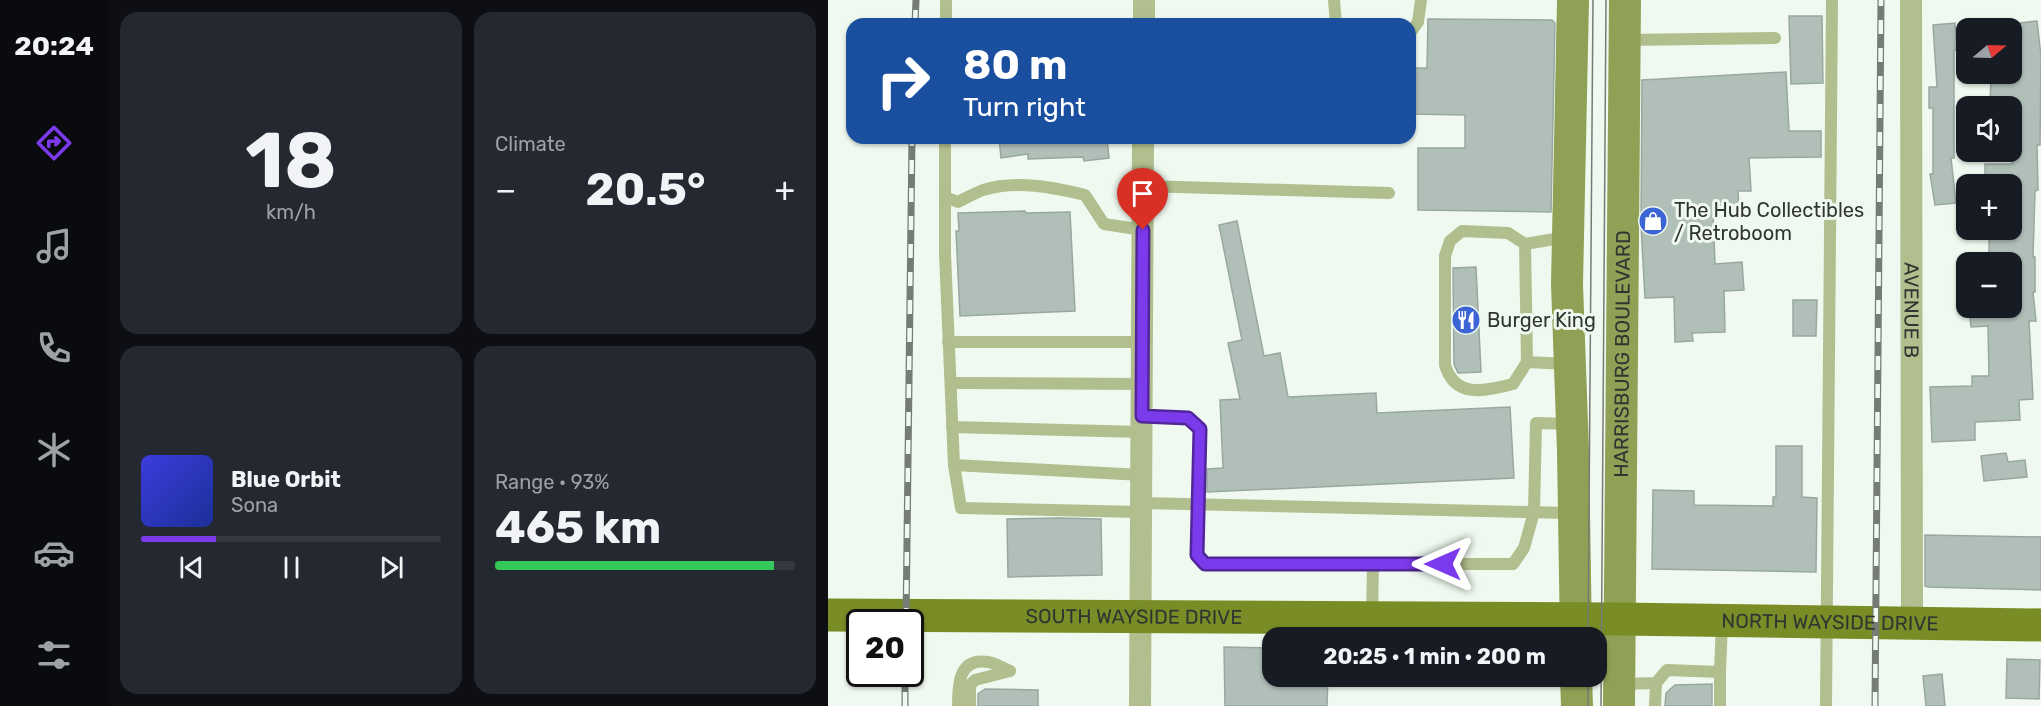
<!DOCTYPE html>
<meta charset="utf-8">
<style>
:root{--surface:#171b24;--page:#242831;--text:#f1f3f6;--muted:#9ea1a6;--line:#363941;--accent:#7c3aed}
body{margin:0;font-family:Rubik,sans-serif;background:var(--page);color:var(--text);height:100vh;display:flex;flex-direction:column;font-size:22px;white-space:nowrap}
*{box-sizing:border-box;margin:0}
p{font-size:20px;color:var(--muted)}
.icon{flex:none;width:33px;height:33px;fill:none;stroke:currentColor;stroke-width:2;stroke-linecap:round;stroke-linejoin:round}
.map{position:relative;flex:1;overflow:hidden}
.details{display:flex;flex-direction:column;gap:12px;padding:12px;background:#0d0f14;width:720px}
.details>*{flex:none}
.banner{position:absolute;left:18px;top:18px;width:570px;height:126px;border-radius:18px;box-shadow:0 2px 4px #0004;background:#1a4fa0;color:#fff;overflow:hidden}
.needle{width:39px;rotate:71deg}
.fabs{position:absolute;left:1128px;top:18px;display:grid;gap:12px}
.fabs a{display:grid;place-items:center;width:66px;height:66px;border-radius:12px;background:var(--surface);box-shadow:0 2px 4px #0004;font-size:30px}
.speed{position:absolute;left:18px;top:609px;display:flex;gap:12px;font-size:30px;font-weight:700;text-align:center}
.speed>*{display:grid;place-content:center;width:78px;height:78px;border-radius:50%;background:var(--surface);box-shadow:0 2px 4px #0004;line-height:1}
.speed .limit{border:3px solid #111;border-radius:9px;background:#fff;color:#111}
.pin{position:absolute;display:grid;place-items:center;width:51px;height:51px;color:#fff;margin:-62px -26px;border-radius:50% 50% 50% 0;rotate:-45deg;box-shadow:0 0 6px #0007}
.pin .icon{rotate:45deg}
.me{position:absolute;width:66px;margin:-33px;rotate:270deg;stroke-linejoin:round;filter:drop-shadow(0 0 4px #0008)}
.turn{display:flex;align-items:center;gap:21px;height:126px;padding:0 18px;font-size:27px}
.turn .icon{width:78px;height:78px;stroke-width:2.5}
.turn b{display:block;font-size:42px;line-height:51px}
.big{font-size:45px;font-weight:700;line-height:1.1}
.details .card{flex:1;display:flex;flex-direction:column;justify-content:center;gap:9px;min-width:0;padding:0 21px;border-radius:18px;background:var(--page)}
.details .dial{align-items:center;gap:0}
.dial b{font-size:78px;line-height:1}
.song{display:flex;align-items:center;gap:18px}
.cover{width:72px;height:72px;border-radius:9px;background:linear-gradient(135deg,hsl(240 70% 55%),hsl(230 70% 35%))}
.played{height:6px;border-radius:3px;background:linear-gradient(90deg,var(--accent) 25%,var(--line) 25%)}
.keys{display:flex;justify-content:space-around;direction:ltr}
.heat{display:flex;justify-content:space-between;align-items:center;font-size:33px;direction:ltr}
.charge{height:9px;border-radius:4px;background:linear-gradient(90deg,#34c759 93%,var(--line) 0)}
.details .tiles{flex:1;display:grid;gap:12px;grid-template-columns:repeat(2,1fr)}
.trip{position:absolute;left:434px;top:627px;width:345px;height:60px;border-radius:18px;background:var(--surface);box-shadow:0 2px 4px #0004;font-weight:700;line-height:60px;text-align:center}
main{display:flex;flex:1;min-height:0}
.tabs{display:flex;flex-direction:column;width:108px;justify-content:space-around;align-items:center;background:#090b0e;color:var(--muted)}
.tabs .icon{width:42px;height:42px}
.tabs .active{color:var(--accent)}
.tabs b{font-size:27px;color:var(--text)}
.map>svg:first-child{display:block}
.building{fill:#b1bfb9;stroke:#99a7a1;stroke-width:1.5}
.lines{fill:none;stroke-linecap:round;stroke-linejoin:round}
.service{stroke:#b1be8d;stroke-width:12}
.minor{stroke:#b1be8d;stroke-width:22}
.secondary{stroke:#90a156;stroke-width:32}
.primary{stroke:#798c25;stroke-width:33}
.tram{stroke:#757c75;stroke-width:1.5}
.rail-casing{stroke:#757c75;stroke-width:7}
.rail{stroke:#eff9ef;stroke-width:4.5;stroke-dasharray:14;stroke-linecap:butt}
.route-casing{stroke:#51269a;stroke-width:15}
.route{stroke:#7c3aed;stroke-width:10}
.labels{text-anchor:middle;stroke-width:6;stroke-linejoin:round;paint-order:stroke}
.poi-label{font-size:20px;fill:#313531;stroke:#eff9ef;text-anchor:start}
.street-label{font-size:20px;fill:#313531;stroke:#eff9ef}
</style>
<main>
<nav class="tabs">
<b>20:24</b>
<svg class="icon active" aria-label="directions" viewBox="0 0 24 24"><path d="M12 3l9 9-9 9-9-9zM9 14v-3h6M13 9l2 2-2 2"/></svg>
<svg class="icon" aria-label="music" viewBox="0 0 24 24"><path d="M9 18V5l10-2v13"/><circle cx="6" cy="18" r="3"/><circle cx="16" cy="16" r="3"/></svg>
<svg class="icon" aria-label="phone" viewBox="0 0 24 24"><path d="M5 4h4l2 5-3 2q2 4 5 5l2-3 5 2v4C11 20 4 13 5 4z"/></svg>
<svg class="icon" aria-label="climate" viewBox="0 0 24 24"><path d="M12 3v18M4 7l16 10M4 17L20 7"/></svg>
<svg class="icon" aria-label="car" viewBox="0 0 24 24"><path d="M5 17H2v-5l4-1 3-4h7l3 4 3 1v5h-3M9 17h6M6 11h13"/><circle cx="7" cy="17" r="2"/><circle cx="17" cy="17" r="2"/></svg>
<svg class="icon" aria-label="filters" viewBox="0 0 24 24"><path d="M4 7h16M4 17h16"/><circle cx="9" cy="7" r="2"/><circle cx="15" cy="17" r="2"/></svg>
</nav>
<section class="details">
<div class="tiles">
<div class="card dial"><b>18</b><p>km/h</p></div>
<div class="card"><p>Climate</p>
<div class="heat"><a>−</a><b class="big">20.5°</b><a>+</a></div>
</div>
<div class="card">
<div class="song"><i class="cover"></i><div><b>Blue Orbit</b><p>Sona</p></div></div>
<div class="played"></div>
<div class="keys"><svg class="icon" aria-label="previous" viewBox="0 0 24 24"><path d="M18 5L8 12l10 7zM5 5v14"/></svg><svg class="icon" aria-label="pause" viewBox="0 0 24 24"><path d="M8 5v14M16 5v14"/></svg><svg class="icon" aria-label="next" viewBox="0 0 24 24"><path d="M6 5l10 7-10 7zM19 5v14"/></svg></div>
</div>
<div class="card"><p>Range · 93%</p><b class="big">465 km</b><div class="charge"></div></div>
</div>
</section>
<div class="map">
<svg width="1213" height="706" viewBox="0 0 1213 706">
<rect width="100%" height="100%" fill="#eff9ef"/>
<g class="building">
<path d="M961,16H994L995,83L963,84Z"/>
<path d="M600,19L724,20L727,23L723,212L590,210V148H637V115L582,114V68H599Z"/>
<path d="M1209,21L1213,56L1212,145H1209L1210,190L1207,191L1205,257H1207V292H1205L1208,321H1201L1205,399L1191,400L1192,420L1147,422V440L1104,442L1102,387L1144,386V376H1161L1160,326L1143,327L1141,308H1184V262H1161V230H1184V184H1157V164H1184V106L1162,105L1163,77L1184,78V38L1194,37L1192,23Z"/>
<path d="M1127,23L1129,50H1126V158H1123L1128,203L1107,205L1102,174H1105V108H1101V87H1109L1105,25Z"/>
<path d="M958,72L961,131H993V157L921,158L923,191H910L911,208L885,210L887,264L914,262L916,290L896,291L897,332L864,333L865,341L847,342L846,297L817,298L813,225L814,80Z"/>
<path d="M171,138H279L281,158L256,161L255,157L200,159V154L173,158Z"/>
<path d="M197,211L198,213L242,212L247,311L132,316L128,231H131L130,213Z"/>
<path d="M409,221L436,356L452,353L460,397L548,393L549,413L682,407L686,478L379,492V469L395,468L392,400L412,399L400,343L414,340L391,225Z"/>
<path d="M648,267L653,372L630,373L626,364L625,268Z"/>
<path d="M965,300H989L988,336H965Z"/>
<path d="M948,446H974V497L989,498L988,572L824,569L825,490L866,491V505L945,506V497H948Z"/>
<path d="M1178,453L1180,462L1197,460L1199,477L1156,481L1153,456Z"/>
<path d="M231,518L273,519L274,575L180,577L179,519Z"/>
<path d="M1097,535L1213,537V590L1100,587L1097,586Z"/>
<path d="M396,647L444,648V676H500L499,706H397Z"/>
<path d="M1179,659L1212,660L1211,699L1178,698Z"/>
<path d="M1114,674L1117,706H1098L1095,676Z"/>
<path d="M884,684V706H837L838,693L847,685Z"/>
<path d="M157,689L210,690V706H150V694Z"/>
</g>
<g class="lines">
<g class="service">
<path d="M506,0L508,24"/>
<path d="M118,24V0"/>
<path d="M582,33L590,22L593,0"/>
<path d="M797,40L947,38"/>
<path d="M117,138V254L126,465L133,508L313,512"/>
<path d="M315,186L561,193"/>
<path d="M117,197L130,202C138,198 147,193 155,190C188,180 225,187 257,195L276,224L315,230"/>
<path d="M739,237L697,244L699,362L740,364"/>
<path d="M697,244L680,233L634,231L622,241L617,256V365C627,399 657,391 685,384L699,362"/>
<path d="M120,342H315"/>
<path d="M123,383L315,384"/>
<path d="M314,416L360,418L372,429L369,555L377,564H685L696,548L706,512L708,423L743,424"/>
<path d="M124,427L314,432"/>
<path d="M126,465L314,475"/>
<path d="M314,503L744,513"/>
<path d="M544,617L545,564"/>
<path d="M792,684L828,683L839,670L892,672L894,622"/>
<path d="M130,706C130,686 130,657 160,662C167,663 175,668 182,671"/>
<path d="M142,706V685L147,680L182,671"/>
<path d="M827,706L828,683"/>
<path d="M892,706V672"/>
<path d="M998,706L1004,0"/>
</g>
<g class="minor">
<path id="s1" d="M1083,0L1084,622"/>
<path d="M316,24V0"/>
<path d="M312,706L315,138"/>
</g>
<g class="secondary">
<path d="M745,0L739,284L745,451L748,638"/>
<path d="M748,676L749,706"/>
<path id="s2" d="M791,706L797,0"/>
</g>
<path class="primary" id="s3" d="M0,615L791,619L1213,625"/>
<g class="tram">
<path d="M760,638L765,0"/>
<path d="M760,706V676"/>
<path d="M773,706L778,0"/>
</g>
<g class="rail-casing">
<g id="rail">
<path d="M87,24L88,0"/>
<path d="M78,622L84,138"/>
<path d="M77,706V674"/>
<path d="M1047,706L1053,0"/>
</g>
</g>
<use href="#rail" class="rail"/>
</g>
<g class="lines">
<g class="route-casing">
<path id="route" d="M315,230L314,416L360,418L372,429L369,555L377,564H615"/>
</g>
<use href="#route" class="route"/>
</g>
<defs>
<g id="shop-disc" transform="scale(1.5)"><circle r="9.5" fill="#3b64d5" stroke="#eff9ef"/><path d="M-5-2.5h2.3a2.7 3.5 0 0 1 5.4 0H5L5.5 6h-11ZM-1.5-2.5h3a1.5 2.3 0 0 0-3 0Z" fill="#fff"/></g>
<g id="restaurant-disc" transform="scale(1.5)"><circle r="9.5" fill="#3b64d5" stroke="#eff9ef"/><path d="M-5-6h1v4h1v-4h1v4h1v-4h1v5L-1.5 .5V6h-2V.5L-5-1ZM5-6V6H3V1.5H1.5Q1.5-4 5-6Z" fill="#fff"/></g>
</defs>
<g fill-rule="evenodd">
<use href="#shop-disc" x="825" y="221"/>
<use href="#restaurant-disc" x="638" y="320"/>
</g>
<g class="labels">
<g class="poi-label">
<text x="846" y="217">The Hub Collectibles<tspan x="846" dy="23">/ Retroboom</tspan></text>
<text x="659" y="327">Burger King</text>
</g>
<g class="street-label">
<text dy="7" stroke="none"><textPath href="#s1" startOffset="310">AVENUE B</textPath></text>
<text dy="7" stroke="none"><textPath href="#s2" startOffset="352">HARRISBURG BOULEVARD</textPath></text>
<text dy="7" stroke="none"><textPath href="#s3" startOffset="306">SOUTH WAYSIDE DRIVE</textPath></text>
<text dy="7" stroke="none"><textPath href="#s3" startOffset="1002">NORTH WAYSIDE DRIVE</textPath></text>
</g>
</g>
</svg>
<div class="fabs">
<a><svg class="needle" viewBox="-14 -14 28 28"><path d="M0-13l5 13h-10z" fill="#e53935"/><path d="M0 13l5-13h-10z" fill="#9ea1a6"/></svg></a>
<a><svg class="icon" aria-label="sound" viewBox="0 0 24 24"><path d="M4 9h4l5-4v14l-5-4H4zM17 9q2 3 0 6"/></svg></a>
<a>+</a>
<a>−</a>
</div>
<div class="speed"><div class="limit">20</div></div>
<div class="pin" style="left:315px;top:230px;background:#d93025"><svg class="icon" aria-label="arrive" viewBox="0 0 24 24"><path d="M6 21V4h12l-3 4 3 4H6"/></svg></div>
<svg class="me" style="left:615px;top:564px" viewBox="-20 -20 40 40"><path d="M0-17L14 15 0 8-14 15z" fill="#7c3aed" stroke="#fff" stroke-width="4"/></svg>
<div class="trip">20:25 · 1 min · 200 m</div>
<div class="banner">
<div class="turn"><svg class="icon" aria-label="right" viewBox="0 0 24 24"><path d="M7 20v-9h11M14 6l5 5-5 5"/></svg><div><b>80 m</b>Turn right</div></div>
</div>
</div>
</main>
